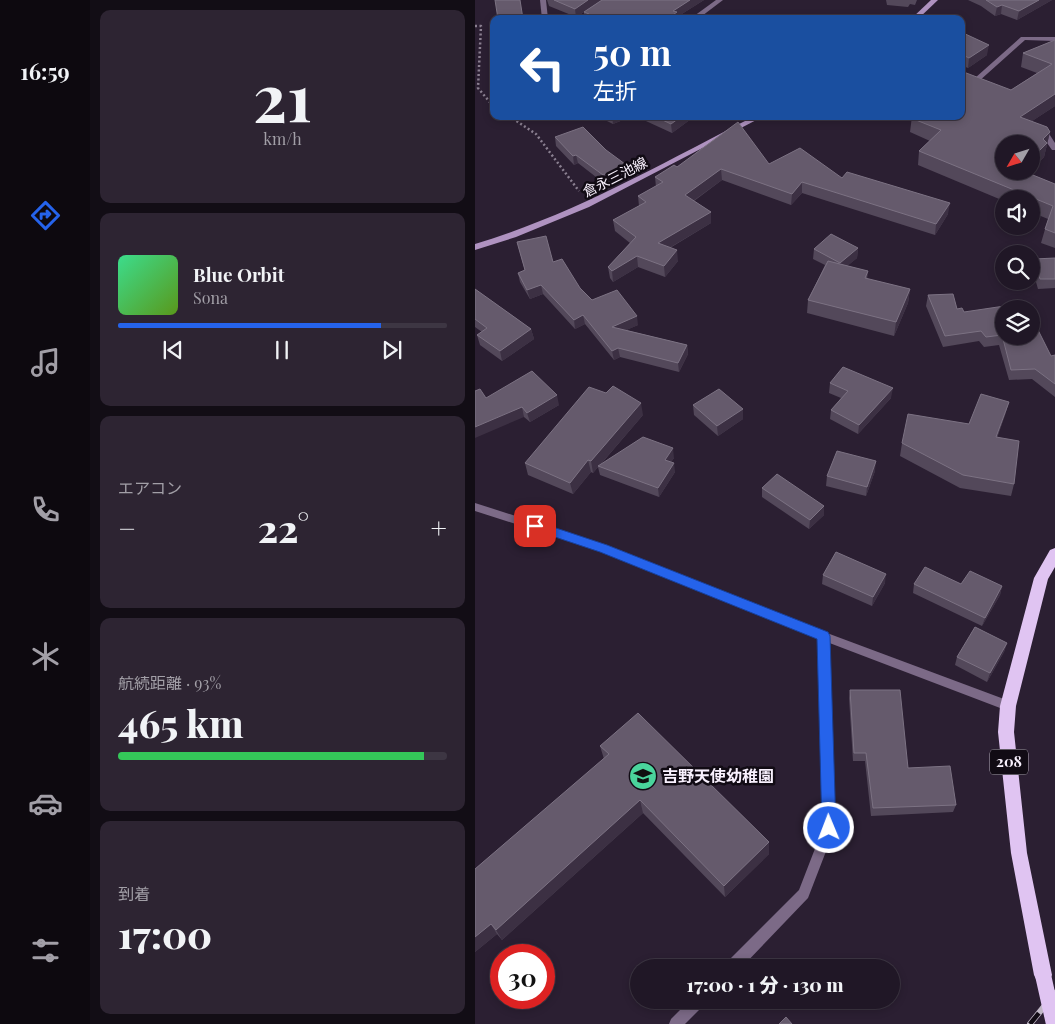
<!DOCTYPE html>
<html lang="ja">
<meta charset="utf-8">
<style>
:root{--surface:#201726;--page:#2d2432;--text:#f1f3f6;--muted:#a29fa7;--line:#3d3643;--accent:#2563eb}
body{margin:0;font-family:"Playfair Display","Noto Sans JP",serif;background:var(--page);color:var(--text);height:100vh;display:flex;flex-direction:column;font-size:19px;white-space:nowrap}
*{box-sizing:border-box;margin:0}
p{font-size:16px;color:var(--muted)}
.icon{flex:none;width:28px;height:28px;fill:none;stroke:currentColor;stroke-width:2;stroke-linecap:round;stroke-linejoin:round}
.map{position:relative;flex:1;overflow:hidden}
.sheet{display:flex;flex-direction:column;gap:10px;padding:10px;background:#120d15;width:385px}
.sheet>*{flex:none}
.hud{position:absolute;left:15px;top:15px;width:475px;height:105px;border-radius:10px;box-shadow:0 2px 8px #0003,0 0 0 1px var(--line);background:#1a4fa0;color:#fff;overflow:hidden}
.needle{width:32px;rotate:231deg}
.tools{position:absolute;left:520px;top:135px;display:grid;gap:10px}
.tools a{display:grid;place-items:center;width:45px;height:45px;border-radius:50%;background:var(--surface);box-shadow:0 2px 8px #0003,0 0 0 1px var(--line);font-size:25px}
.speed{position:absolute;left:15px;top:944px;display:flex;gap:10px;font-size:25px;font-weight:700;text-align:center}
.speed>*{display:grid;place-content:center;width:65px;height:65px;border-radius:50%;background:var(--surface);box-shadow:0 2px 8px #0003,0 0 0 1px var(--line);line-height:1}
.speed .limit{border:8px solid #d22;background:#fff;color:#111}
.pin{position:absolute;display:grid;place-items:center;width:42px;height:42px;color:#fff;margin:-21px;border-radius:10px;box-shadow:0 2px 8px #0006}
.me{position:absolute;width:55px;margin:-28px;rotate:359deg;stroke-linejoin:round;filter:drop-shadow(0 0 4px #0008)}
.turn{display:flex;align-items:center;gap:18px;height:105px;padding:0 20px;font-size:22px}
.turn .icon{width:65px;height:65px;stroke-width:2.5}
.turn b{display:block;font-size:35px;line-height:42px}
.big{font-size:38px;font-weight:800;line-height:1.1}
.sheet .tile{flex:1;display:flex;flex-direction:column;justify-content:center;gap:8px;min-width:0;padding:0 18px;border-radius:10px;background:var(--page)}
.sheet .dial{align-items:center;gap:0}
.dial b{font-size:65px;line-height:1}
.song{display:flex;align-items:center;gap:15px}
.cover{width:60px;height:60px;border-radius:8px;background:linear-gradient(135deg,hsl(150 70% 55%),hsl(90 70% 35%))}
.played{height:5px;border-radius:2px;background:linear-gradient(90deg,var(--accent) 80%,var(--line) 80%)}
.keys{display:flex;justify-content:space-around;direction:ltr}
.heat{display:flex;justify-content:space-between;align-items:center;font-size:28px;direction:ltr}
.charge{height:8px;border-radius:4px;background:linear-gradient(90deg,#34c759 93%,var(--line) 0)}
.trip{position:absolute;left:155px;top:959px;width:270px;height:50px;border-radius:25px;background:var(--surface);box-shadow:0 2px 8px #0003,0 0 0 1px var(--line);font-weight:800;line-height:50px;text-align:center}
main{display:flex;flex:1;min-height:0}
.tabs{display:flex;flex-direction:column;width:90px;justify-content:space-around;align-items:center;background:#0d090f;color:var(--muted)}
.tabs .icon{width:35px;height:35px}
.tabs .current{color:var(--accent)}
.tabs b{font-size:22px;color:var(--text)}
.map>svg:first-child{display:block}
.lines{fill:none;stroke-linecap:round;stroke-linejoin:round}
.path{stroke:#8b8091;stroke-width:2.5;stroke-dasharray:2 2.5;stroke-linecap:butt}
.minor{fill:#7c6a87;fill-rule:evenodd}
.tertiary{fill:#7c6a87;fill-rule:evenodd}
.secondary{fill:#af92c0;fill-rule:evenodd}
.trunk{fill:#e0c4f2;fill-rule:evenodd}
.rail-casing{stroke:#c0b7c6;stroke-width:6}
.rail{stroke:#110b14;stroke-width:4.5;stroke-dasharray:14;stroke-linecap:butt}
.trunk-bridge{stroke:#e0c4f2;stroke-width:16}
.wall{fill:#53485a}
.shaded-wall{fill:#3c3043}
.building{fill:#655a6c;stroke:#7c7283}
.route{fill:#2563eb;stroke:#184099}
.labels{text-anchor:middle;stroke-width:5;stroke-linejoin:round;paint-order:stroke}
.far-street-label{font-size:14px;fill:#f9f1fe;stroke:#110b14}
.shield{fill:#110b14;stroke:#b3acb8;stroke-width:1}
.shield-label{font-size:15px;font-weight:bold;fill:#f9f1fe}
.poi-label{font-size:16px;font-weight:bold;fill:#f9f1fe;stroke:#110b14;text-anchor:start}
</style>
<main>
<nav class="tabs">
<b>16:59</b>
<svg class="icon current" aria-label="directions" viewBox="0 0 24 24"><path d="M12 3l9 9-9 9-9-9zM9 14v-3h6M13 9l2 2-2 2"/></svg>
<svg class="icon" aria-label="music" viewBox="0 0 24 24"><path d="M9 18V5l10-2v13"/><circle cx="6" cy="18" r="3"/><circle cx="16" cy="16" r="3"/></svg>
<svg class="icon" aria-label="phone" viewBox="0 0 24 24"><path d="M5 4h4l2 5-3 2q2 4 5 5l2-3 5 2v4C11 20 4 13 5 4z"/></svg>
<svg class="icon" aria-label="climate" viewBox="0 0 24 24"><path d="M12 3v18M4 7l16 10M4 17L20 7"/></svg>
<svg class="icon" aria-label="car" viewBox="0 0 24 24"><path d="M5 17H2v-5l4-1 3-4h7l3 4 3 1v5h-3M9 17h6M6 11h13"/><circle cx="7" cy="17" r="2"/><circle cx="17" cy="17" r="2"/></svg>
<svg class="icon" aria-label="filters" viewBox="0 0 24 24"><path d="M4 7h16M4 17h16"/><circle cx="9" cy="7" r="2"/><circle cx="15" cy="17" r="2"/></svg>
</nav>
<section class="sheet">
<div class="tile dial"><b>21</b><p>km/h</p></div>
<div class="tile">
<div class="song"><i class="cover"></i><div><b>Blue Orbit</b><p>Sona</p></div></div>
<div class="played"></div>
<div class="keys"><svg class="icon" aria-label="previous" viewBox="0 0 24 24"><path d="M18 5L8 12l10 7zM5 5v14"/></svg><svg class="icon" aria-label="pause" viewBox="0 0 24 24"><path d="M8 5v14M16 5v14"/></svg><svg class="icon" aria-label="next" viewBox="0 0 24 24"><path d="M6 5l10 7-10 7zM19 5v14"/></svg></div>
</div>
<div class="tile"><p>エアコン</p>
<div class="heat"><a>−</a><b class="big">22°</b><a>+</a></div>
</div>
<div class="tile"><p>航続距離 · 93%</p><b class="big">465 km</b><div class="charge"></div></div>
<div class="tile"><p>到着</p><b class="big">17:00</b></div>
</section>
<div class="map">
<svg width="580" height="1024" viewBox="0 0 580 1024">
<rect width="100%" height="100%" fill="#2b1f32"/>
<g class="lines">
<g class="path">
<path d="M0,26H6L3,88L19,107"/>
<path d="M34,116L61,134L104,191"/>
</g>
<g class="minor">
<path d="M65,0H71L73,19H67Z"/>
<path d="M130,0H137L110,19H102Z"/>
<path d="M241,0H248L223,19H215Z"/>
<path d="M546,37H580V41L550,40L503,82H499L486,76V71L500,78Z"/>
<path d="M565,129H571L580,143V150H577L565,133Z"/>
<path d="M348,631L352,633L353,636L360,828L333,898L266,968H250L251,963L324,890L348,828L343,636L344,633Z"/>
<path d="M215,1000H231L229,1005L210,1024H194L196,1019Z"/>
</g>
<path class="tertiary" d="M0,503L132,545L352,633L537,702L539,706L537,710L533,711L344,639L125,551L0,511Z"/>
<g class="secondary">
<path d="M456,0H463L443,19H436Z"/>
<path d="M280,116H289L114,207L41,237L0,250V244C100,214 187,163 280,116Z"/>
</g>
<path class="trunk" d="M580,548V567L573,579L541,706L539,732L552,853L577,975L574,981L568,984L562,981L559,975L536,853L523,732L525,706L559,578L575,550Z"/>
<g class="rail-casing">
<path id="rail" d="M555,1024L580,993"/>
</g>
<use href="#rail" class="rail"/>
<path class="trunk-bridge" d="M568,975L579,1024"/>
</g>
<g class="wall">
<path d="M72,0H229L202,17H109V12L101,17L74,6Z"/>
<path d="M411,0H442L440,5L435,4L433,7L412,5Z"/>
<path d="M493,0H577L542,20L526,14L520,16L506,6Z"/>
<path d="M486,32L512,55L493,68L486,65Z"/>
<path d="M580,40V106L557,121L575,132L569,157L556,170V144L529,171H555L553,173L580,184V248L566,243L573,219L556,212V199H529V201L443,165L444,151L455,141L435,132L437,116H486L536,90L562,73L546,67L548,53Z"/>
<path d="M122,116H158L138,124Z"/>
<path d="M160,116H216V119L197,133Z"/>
<path d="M80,137L151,173L130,184L103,163L99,165L81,146Z"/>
<path d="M294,164L367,178L473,214L460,235L327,193L316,205L247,180L219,201L236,212V223L195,248L203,261L190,277L163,267L138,282L135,278L133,267L155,243L140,231L138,220L164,206L163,196L181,187L180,177L202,167Z"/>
<path d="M42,242L78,262L117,300L163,325L151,330L212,345L213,354L204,372L145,357L139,360L110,324L100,329L68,294L55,299L45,282L43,273L50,271Z"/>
<path d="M383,248L382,258L372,266L393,271L392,279L435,289L433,303L419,336L332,313L333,300L350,265L338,259L339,249Z"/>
<path d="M580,258V288L563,289L557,268L559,259Z"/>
<path d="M0,289L56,329L59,339L27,361L5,345L2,335L7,332L0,327Z"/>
<path d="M453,295L489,312L576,356L580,355V397L557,379L534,380L524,345L509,347L504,341L468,347L451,306Z"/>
<path d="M355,383L416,398L383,434L355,419L356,410L366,398L354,393Z"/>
<path d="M11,398L84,405L55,422L49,417Z"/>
<path d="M534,402L530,415L522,438L539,484L536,496L485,488L425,456L427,443L494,424Z"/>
<path d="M218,405L268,419L243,436L219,415Z"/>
<path d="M168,415L126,464L199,458L196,462L200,472L184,497L125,475L123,467L118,473L116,472L98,494L53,475L50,463Z"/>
<path d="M400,471L391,496L351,486L352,476Z"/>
<path d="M287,488L349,506V515L334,529L287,497Z"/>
<path d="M348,575L410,583L397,606L347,584Z"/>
<path d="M439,584H486L527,586L525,595L507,626L438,593Z"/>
<path d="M532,643L529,652L512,682L480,665L482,657Z"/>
<path d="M375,690L433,768L481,805L478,812L396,816L390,761H378L374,698Z"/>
<path d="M125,746L294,842V854L250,897L168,813L27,940L22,934L0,952V869L129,759Z"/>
</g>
<g class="shaded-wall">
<path d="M113,0H127L101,17L100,9Z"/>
<path d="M215,0H229L202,17V19H192L198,11Z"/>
<path d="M564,0H577L542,20L544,11Z"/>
<path d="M527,5L526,14L520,16L522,7Z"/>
<path d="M514,45L512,55L493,68L494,58Z"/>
<path d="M580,94V106L542,131L545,117Z"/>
<path d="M137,116H158L138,124Z"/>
<path d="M207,116H216V119L197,133L196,124Z"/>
<path d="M575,132L569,157L556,170V159L568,139Z"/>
<path d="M101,155L103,163L99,165L98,156Z"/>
<path d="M150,164L151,173L130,184L128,175Z"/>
<path d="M246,169L247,180L211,206L210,195Z"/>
<path d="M327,182V193L316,205L317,194Z"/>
<path d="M475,203L473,214L460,235L461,224Z"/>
<path d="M236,212V223L184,254L183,243Z"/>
<path d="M383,248L382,258L364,273L365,263Z"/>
<path d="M202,250L203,261L190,277L189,266Z"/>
<path d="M162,256L163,267L138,282L137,271Z"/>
<path d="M66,285L68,294L55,299L52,290Z"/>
<path d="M435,289L433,303L419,336L421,322Z"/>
<path d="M108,315L110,324L100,329L99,320Z"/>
<path d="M162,316L163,325L138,336L137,327Z"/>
<path d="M56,329L59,339L27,361L25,351Z"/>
<path d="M212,345L213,354L204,372L203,363Z"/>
<path d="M143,348L145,357L139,360L137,351Z"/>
<path d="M418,388L416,398L383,434L384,425Z"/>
<path d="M82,395L84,405L55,422L52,413Z"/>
<path d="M534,402L530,415L517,450L521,437Z"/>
<path d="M166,403L168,415L124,466H123V467L118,473L116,461Z"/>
<path d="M47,407L49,417L0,438V427Z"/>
<path d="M268,409V419L243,436L242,426Z"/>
<path d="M198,448L199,458L191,469L190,460Z"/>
<path d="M113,460L116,472L98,494L95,483Z"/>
<path d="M401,461L400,471L391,496L392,487Z"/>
<path d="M199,463L200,472L184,497L183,488Z"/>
<path d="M349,506V515L334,529L335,520Z"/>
<path d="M411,574L410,583L397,606L398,597Z"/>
<path d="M527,586L525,595L507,626L510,618Z"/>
<path d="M532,643L529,652L512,682L515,673Z"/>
<path d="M165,800L168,813L27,940L21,930Z"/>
<path d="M294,842V854L250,897L249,886Z"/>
<path d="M16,924L22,934L0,952V937Z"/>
</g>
<g class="building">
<path d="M20,0H45L48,19H23Z"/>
<path d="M79,0H113L100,9Z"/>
<path d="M127,0H215L198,11L202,12L192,19H106L114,14L109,12Z"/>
<path d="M511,0H564L544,11L527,5L522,7Z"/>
<path d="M486,32L514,45L494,58L486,54Z"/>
<path d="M580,40V94L545,117L572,127L575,132L568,139L572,143L556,159V144H529V171H548L580,184V233L570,229L578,206L444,151L466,130L436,118L438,116H486V71L536,90L577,64L548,53Z"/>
<path d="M179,116H207L196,124Z"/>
<path d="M263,122L294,164L325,148L367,178L372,172L475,203L461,224L327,182L317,194L246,169L210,195L236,212L183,243L202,250L189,266L162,256L137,271L133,267L161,237L138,220L171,202L163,196L188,182L180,177L199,165L202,167Z"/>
<path d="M108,127L131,150L150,164L128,175L101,155L98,156L80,137Z"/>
<path d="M356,234L383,248L365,263L339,249Z"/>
<path d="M71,236L78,262L87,259L105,288L117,300L142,290L162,316L137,327L212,345L203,363L143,348L137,351L108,315L99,320L66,285L52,290L43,273L50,270L42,242Z"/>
<path d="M580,258V279H565L559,259Z"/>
<path d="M353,261L393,271L390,278L435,289L421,322L333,300Z"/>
<path d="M0,289L56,329L25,351L2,335L12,328L0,319Z"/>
<path d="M478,294L482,309L487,308L489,312L550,303L553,309H529V336H556V316L576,356L580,355V384L560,369L536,370L527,335L511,337L506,331L470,336L453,295Z"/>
<path d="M368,367L418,388L384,425L356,410L373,391L355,383Z"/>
<path d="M57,371L82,395L52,413L47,407L0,427V391L5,389L11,398Z"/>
<path d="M138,386L166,403L116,461L113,460L95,483L50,463L114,387L131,393Z"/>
<path d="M244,389L268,409L242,426L218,405Z"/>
<path d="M506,394L534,402L521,437L544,441L539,484L488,475L427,443L433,414L494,424Z"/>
<path d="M168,437L198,448L190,460L199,463L183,488L123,466Z"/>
<path d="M362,451L401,461L392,487L352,476Z"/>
<path d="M302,474L349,506L335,520L287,488Z"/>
<path d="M361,552L411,574L398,597L348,575Z"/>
<path d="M450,567L486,584L495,571L527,586L510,618L439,584Z"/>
<path d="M500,627L532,643L515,673L482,657Z"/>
<path d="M375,690H425L433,768L475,766L481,805L398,808L391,753H379Z"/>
<path d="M163,713L294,842L249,886L165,800L21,930L16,924L0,937V869L134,754L125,746Z"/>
<path d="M311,1017L317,1024H304Z"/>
</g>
<path class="route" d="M60,521L132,545L353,632L355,636L361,828L359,833L354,835L349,833L347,828L342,639L125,552L56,529L54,526L56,523Z"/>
<defs>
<g id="school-disc" transform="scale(1.4375)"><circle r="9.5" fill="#4ad49c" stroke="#110b14"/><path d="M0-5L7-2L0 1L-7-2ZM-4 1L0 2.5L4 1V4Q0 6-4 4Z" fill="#111"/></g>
</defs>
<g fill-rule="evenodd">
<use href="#school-disc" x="168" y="776"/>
</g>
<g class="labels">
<g class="far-street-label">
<text transform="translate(140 177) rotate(-27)" y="5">倉永三池線</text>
</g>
<rect class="shield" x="515" y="749.5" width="38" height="25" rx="4"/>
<g class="shield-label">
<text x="534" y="767">208</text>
</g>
<g class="poi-label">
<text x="187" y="782">吉野天使幼稚園</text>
</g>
</g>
</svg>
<div class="tools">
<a><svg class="needle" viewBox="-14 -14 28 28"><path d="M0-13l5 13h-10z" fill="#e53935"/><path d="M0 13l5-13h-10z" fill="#a29fa7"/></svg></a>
<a><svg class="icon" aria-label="sound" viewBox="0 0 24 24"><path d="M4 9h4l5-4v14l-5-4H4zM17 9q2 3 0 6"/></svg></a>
<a><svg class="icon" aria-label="search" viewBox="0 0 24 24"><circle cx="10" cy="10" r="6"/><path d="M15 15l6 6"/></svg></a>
<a><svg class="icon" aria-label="layers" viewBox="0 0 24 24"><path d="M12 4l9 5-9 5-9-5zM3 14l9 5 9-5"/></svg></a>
</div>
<div class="speed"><div class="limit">30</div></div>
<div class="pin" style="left:60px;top:526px;background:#d93025"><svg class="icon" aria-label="arrive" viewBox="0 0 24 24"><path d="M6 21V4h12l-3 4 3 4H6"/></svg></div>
<svg class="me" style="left:354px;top:828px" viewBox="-20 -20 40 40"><circle r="17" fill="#2563eb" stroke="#fff" stroke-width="3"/><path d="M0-11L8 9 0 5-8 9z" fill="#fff"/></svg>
<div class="trip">17:00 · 1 分 · 130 m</div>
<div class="hud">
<div class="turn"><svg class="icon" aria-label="left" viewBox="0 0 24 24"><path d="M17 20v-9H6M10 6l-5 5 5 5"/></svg><div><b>50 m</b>左折</div></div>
</div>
</div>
</main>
